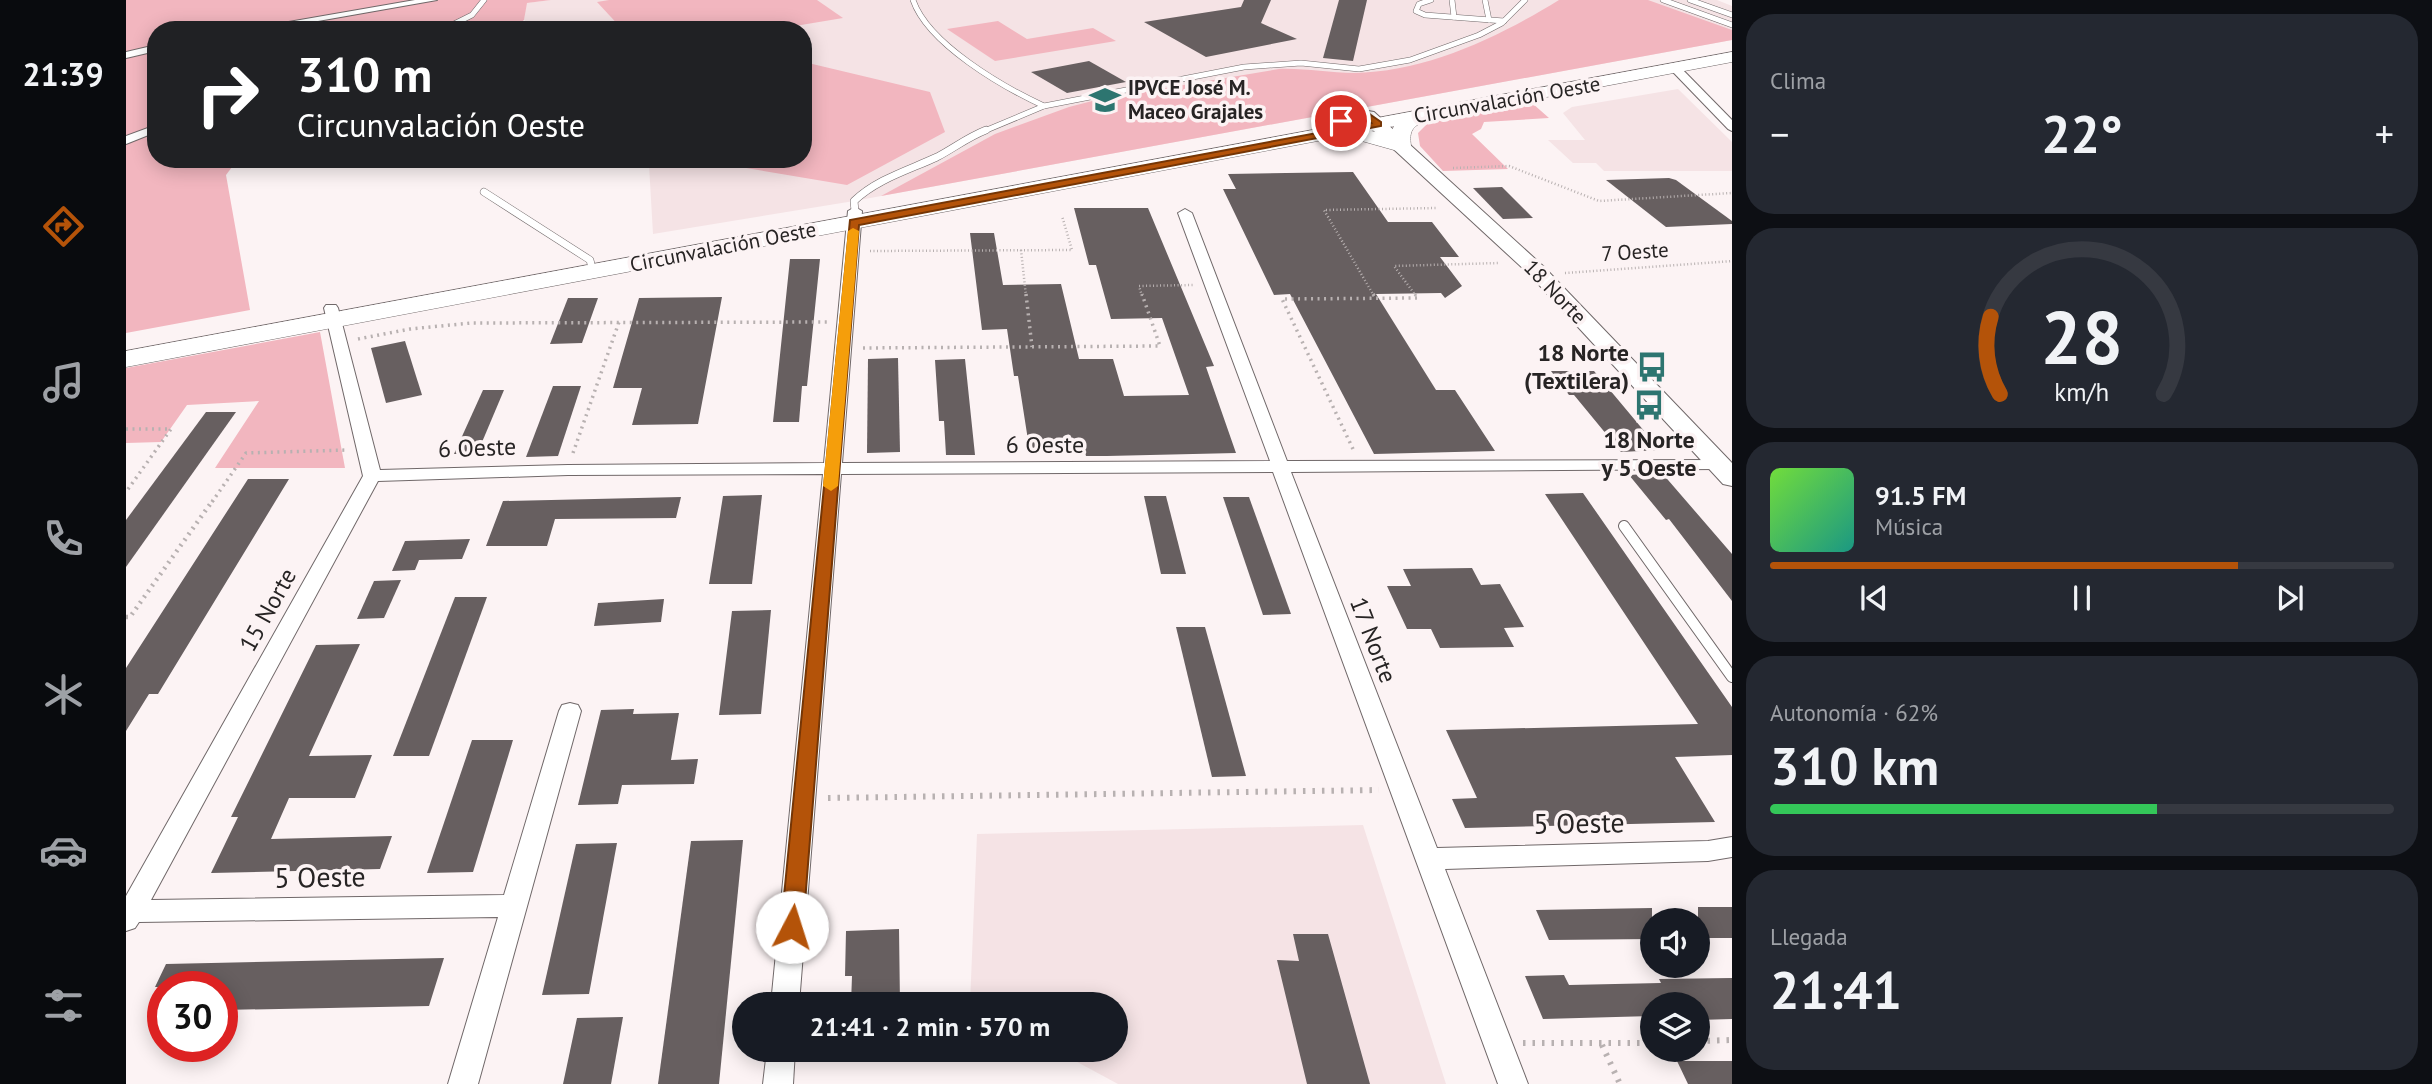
<!DOCTYPE html>
<html lang="es">
<meta charset="utf-8">
<style>
:root{--surface:#171b24;--page:#242831;--text:#f1f3f6;--muted:#9ea1a6;--line:#363941;--accent:#b45309}
body{margin:0;font-family:"PT Sans",sans-serif;background:var(--page);color:var(--text);height:100vh;display:flex;flex-direction:column;font-size:26px;white-space:nowrap}
*{box-sizing:border-box;margin:0}
p{font-size:23px;color:var(--muted)}
.icon{flex:none;width:38px;height:38px;fill:none;stroke:currentColor;stroke-width:2;stroke-linecap:round;stroke-linejoin:round}
.map{position:relative;flex:1;overflow:hidden}
.panel{display:flex;flex-direction:column;gap:14px;padding:14px;background:#0d0f14;width:700px}
.panel>*{flex:none}
.hud{position:absolute;left:21px;top:21px;width:665px;height:147px;border-radius:28px;box-shadow:0 4px 18px #0003;background:#202124;color:#fff;overflow:hidden}
.fabs{position:absolute;left:1514px;top:908px;display:grid;gap:14px}
.fabs a{display:grid;place-items:center;width:70px;height:70px;border-radius:50%;background:var(--surface);box-shadow:0 4px 18px #0003;font-size:35px}
.speed{position:absolute;left:21px;top:971px;display:flex;gap:14px;font-size:35px;font-weight:700;text-align:center}
.speed>*{display:grid;place-content:center;width:91px;height:91px;border-radius:50%;background:var(--surface);box-shadow:0 4px 18px #0003;line-height:1}
.speed .limit{border:10px solid #d22;background:#fff;color:#111}
.pin{position:absolute;display:grid;place-items:center;width:60px;height:60px;color:#fff;margin:-30px;border:4px solid #fff;border-radius:50%;box-shadow:0 2px 7px #0007}
.me{position:absolute;width:77px;margin:-38px;rotate:5deg;stroke-linejoin:round;filter:drop-shadow(0 0 5px #0008)}
.turn{display:flex;align-items:center;gap:24px;height:147px;padding:0 35px;font-size:32px}
.turn .icon{width:91px;height:91px;stroke-width:2.5}
.turn b{display:block;font-size:49px;line-height:60px}
.big{font-size:52px;font-weight:700;line-height:1.1}
.panel .widget{flex:1;display:flex;flex-direction:column;justify-content:center;gap:10px;min-width:0;padding:0 24px;border-radius:28px;background:var(--page)}
.panel .dial{align-items:center;gap:0}
.dial svg{height:182px;overflow:visible;fill:none;stroke:var(--line);stroke-width:7;stroke-linecap:round;text-anchor:middle}
.dial text{fill:var(--text);stroke:none}
.song{display:flex;align-items:center;gap:21px}
.cover{width:84px;height:84px;border-radius:10px;background:linear-gradient(135deg,hsl(100 70% 55%),hsl(170 70% 35%))}
.played{height:7px;border-radius:4px;background:linear-gradient(90deg,var(--accent) 75%,var(--line) 75%)}
.keys{display:flex;justify-content:space-around;direction:ltr}
.heat{display:flex;justify-content:space-between;align-items:center;font-size:38px;direction:ltr}
.charge{height:10px;border-radius:5px;background:linear-gradient(90deg,#34c759 62%,var(--line) 0)}
.trip{position:absolute;left:606px;top:992px;width:396px;height:70px;border-radius:35px;background:var(--surface);box-shadow:0 4px 18px #0003;font-weight:700;line-height:70px;text-align:center}
main{display:flex;flex:1;min-height:0}
.tabs{display:flex;flex-direction:column;width:126px;justify-content:space-around;align-items:center;background:#090b0e;color:var(--muted)}
.tabs .icon{width:49px;height:49px}
.tabs .active{color:var(--accent)}
.tabs b{font-size:32px;color:var(--text)}
.map>svg:first-child{display:block}
.built{fill:#f5e3e5}
.green{fill:#f2b6bf}
.building{fill:#675f60}
.lines{fill:none;stroke-linecap:round;stroke-linejoin:round}
.lane-far2-casing{stroke:#706869;stroke-width:6}
.lane-far1-casing{stroke:#706869;stroke-width:8}
.lane-casing{stroke:#706869;stroke-width:12}
.street-casing{stroke:#706869;stroke-width:2}
.secondary-casing{stroke:#706869;stroke-width:2}
.primary-casing{stroke:#706869;stroke-width:1}
.path-far3{stroke:#b8b1b1;stroke-width:2.5;stroke-dasharray:1 2.5;stroke-linecap:butt}
.path-far2{stroke:#b8b1b1;stroke-width:3.5;stroke-dasharray:2 4.5;stroke-linecap:butt}
.path-far1{stroke:#b8b1b1;stroke-width:4.5;stroke-dasharray:2 5;stroke-linecap:butt}
.path{stroke:#b8b1b1;stroke-width:6;stroke-dasharray:2.5 7;stroke-linecap:butt}
.lane-far2{stroke:#fff;stroke-width:5}
.lane-far1{stroke:#fff;stroke-width:7}
.lane{stroke:#fff;stroke-width:10}
.street{fill:#fff;fill-rule:evenodd}
.secondary{fill:#fff;fill-rule:evenodd}
.primary{fill:#fff;fill-rule:evenodd}
.route{fill:#b45309;stroke:#753606;stroke-width:2}
.slow{fill:#f59e0b}
.labels{text-anchor:middle;stroke-width:7;stroke-linejoin:round;paint-order:stroke}
.far-poi-label{font-size:21px;font-weight:bold;fill:#272424;stroke:#fcf3f4;text-anchor:start}
.far-street-label{font-size:21px;fill:#272424;stroke:#fcf3f4}
.poi-label{font-size:24px;font-weight:bold;fill:#272424;stroke:#fcf3f4;text-anchor:end}
.street-label{font-size:24px;fill:#272424;stroke:#fcf3f4}
.near-street-label{font-size:28px;fill:#272424;stroke:#fcf3f4}
</style>
<main>
<nav class="tabs">
<b>21:39</b>
<svg class="icon active" aria-label="directions" viewBox="0 0 24 24"><path d="M12 3l9 9-9 9-9-9zM9 14v-3h6M13 9l2 2-2 2"/></svg>
<svg class="icon" aria-label="music" viewBox="0 0 24 24"><path d="M9 18V5l10-2v13"/><circle cx="6" cy="18" r="3"/><circle cx="16" cy="16" r="3"/></svg>
<svg class="icon" aria-label="phone" viewBox="0 0 24 24"><path d="M5 4h4l2 5-3 2q2 4 5 5l2-3 5 2v4C11 20 4 13 5 4z"/></svg>
<svg class="icon" aria-label="climate" viewBox="0 0 24 24"><path d="M12 3v18M4 7l16 10M4 17L20 7"/></svg>
<svg class="icon" aria-label="car" viewBox="0 0 24 24"><path d="M5 17H2v-5l4-1 3-4h7l3 4 3 1v5h-3M9 17h6M6 11h13"/><circle cx="7" cy="17" r="2"/><circle cx="17" cy="17" r="2"/></svg>
<svg class="icon" aria-label="filters" viewBox="0 0 24 24"><path d="M4 7h16M4 17h16"/><circle cx="9" cy="7" r="2"/><circle cx="15" cy="17" r="2"/></svg>
</nav>
<div class="map">
<svg width="1606" height="1084" viewBox="0 0 1606 1084">
<rect width="100%" height="100%" fill="#fcf3f4"/>
<g class="built">
<path d="M425,0H1591L1606,6V40L728,201L527,234L523,165L511,159H677V30H411L398,20L400,3Z"/>
<path d="M1552,89L1606,142V171H1478L1470,163H1447L1422,140H1459L1437,113L1446,107Z"/>
<path d="M1237,825L1320,1084H992L929,1050H989V1004H844L851,834Z"/>
</g>
<g class="green">
<path d="M0,0H425L401,3L398,20L386,30H30V159H112L100,175L124,310L0,333Z"/>
<path d="M483,0H691L717,18L645,30H497L471,2Z"/>
<path d="M1433,0H1522L1606,30V40L755,196L869,134L943,107L974,99L1153,69C1178,68 1203,73 1228,73C1300,72 1373,37 1433,0Z"/>
<path d="M872,21L901,39L967,28L990,41L869,61L821,29Z"/>
<path d="M678,62L804,92L819,132L721,185L567,159H677Z"/>
<path d="M1406,103L1423,118L1358,122L1355,129L1346,134L1382,169L1317,171L1294,146L1292,133L1302,123Z"/>
<path d="M194,332L219,468H89L133,401L61,405L35,442L0,443V368Z"/>
</g>
<g class="building">
<path d="M1118,0H1145L1135,23L1171,39L1080,57L1018,22L1115,7Z"/>
<path d="M1213,0H1241L1227,61L1197,58Z"/>
<path d="M963,61L1000,82L941,93L905,72Z"/>
<path d="M1227,172L1262,222H1306L1333,257H1314L1336,286L1319,298L1315,293L1250,294L1310,390H1329L1369,451L1248,454L1164,294L1148,295L1097,189H1110L1102,174Z"/>
<path d="M1543,178L1550,180L1606,221V224L1540,227L1480,180Z"/>
<path d="M1376,187L1407,218L1377,219L1347,188Z"/>
<path d="M948,208H1022L1088,366L1080,367L1110,453L981,456H960L959,452L904,453L892,376H888L881,329L856,330L844,233H868L877,285L935,284L953,359H987L998,396L1063,395L1036,318L985,319L970,265H963Z"/>
<path d="M664,259H694L681,386H676L673,422H647Z"/>
<path d="M596,297L572,424L506,425L516,388H487L513,298Z"/>
<path d="M442,298H472L456,343L424,344Z"/>
<path d="M279,341L296,395L260,403L245,348Z"/>
<path d="M772,358L774,452L741,453L742,359Z"/>
<path d="M839,359L849,455H820L818,421H813L809,360Z"/>
<path d="M1425,371H1468L1534,450L1495,452L1448,395H1443Z"/>
<path d="M427,386H455L432,456L400,457Z"/>
<path d="M357,390H378L351,454H328Z"/>
<path d="M80,412H110L0,567V520Z"/>
<path d="M1536,473L1606,554V601L1543,519L1540,520L1503,475Z"/>
<path d="M122,479H163L32,694H23L0,731V668Z"/>
<path d="M1457,493L1606,707V755L1549,757L1589,822L1339,828L1326,799L1351,798L1320,730L1572,724L1419,494Z"/>
<path d="M636,495L626,584H583L597,496Z"/>
<path d="M1018,496H1040L1060,574H1035Z"/>
<path d="M555,497L550,518L429,519L421,546H360L377,501Z"/>
<path d="M1097,497H1123L1165,614L1137,615Z"/>
<path d="M344,539L336,559L293,560L289,570L266,571L279,541Z"/>
<path d="M1346,568L1355,585L1374,584L1398,627L1378,628L1388,647L1314,648L1305,629H1281L1261,586H1285L1277,569Z"/>
<path d="M275,580L258,618L231,619L248,581Z"/>
<path d="M329,597H361L303,756H267Z"/>
<path d="M538,599L535,622L468,626L472,603Z"/>
<path d="M645,610L635,714L593,715L606,611Z"/>
<path d="M1050,627H1079L1120,776L1086,777Z"/>
<path d="M234,644L183,756L246,755L229,798H163L145,839L266,836L254,869L85,873L112,817H105L190,645Z"/>
<path d="M508,709L507,714L553,713L545,760L572,759L568,784L496,785L492,804L452,805L475,710Z"/>
<path d="M346,740H387L347,872L301,873Z"/>
<path d="M617,840L593,1084H532L565,841Z"/>
<path d="M491,843L463,994L416,995L450,844Z"/>
<rect x="1572" y="907" width="34" height="31"/>
<path d="M1526,908V939L1423,940L1410,910Z"/>
<path d="M773,929L774,1004H725L726,976H719L720,931Z"/>
<path d="M1167,934H1202L1244,1084H1181L1151,960L1173,961Z"/>
<path d="M318,958L303,1006L96,1010V987H29L40,964Z"/>
<path d="M1438,975L1443,985L1535,983L1533,979L1606,978V1019L1572,1020V1004H1526V1016L1417,1019L1399,976Z"/>
<path d="M497,1017L485,1084H437L451,1018Z"/>
<path d="M1551,1061H1606V1084H1562Z"/>
</g>
<g class="lines">
<g class="lane-far2-casing">
<g id="lane-far2">
<path d="M787,0C802,44 877,87 918,106"/>
<path d="M1305,0L1293,4L1290,11L1299,15L1378,21"/>
<path d="M1326,0L1328,17"/>
<path d="M1359,0L1363,20"/>
<path d="M1537,0L1606,25"/>
<path d="M1564,0L1606,15"/>
<path d="M316,30L346,15L358,0"/>
<path d="M856,132L918,106L1118,67L1175,63L1233,69L1284,60L1353,35L1376,23L1399,0"/>
</g>
</g>
<g class="lane-far1-casing">
<g id="lane-far1">
<path d="M358,192L464,260L467,272"/>
<path d="M729,211L728,201C751,179 783,170 811,157C828,148 842,137 860,130"/>
</g>
</g>
<g class="lane-casing">
<path id="lane" d="M1498,526L1606,677"/>
</g>
<g class="street-casing">
<g id="street">
<path d="M289,0H311L141,30H116Z"/>
<path d="M30,45V51L0,58V52Z"/>
<path d="M1546,67H1554L1606,120V131L1602,129L1546,71Z"/>
<path d="M30,125V132L0,144V136Z"/>
<path d="M729,207L736,211L716,463L1144,461L1052,213L1059,209L1066,213L1161,461L1599,460L1602,464L1593,469L1165,472L1311,848L1582,841L1606,837V857L1582,861L1319,869L1402,1084H1372L1147,472L715,474L673,1004H645L697,474L442,475L252,481L25,900L378,895L433,711L436,705L444,703L452,705L455,711L352,1084H322L372,917L13,922L9,928L0,931V896L237,476L198,308L200,305H210L212,308L254,470L442,465L698,463L722,211Z"/>
<path d="M641,1050H669L667,1084H637Z"/>
</g>
</g>
<g class="secondary-casing">
<path id="secondary" d="M1242,111L1248,112L1417,266L1606,463V486L1597,484L1403,274L1236,120L1234,116Z"/>
</g>
<g class="primary-casing">
<path id="primary" d="M1606,52V62L1299,120C1286,128 1283,130 1285,146L1275,152L1218,136L0,367V351ZM1268,126L1264,135L1245,131Z"/>
</g>
<g class="path-far3">
<path d="M1327,168L1383,166L1473,201L1606,193"/>
<path d="M895,250L900,296"/>
<path d="M744,251L946,250L936,216"/>
<path d="M1439,273L1606,261"/>
<path d="M1016,296L1013,286L1068,285"/>
<path d="M1248,296L1198,210L1312,208"/>
<path d="M1290,296L1268,266L1373,263"/>
</g>
<g class="path-far2">
<path d="M900,294L906,347"/>
<path d="M1247,294L1249,297"/>
<path d="M232,339L284,329L345,323L702,322"/>
<path d="M737,348L1034,346L1016,294"/>
<path d="M0,429H45L0,492"/>
<path d="M1227,449L1156,299L1292,298L1289,294"/>
<path d="M447,453L493,322"/>
<path d="M86,502L120,453L221,450"/>
</g>
<path class="path-far1" d="M0,617H4L87,500"/>
<g class="path">
<path d="M702,798L1253,790"/>
<path d="M1572,1041L1606,1040"/>
<path d="M1397,1043H1526"/>
<path d="M1476,1045L1494,1084"/>
</g>
<use href="#lane-far2" class="lane-far2"/>
<use href="#lane-far1" class="lane-far1"/>
<use href="#lane" class="lane"/>
<use href="#street" class="street"/>
<use href="#secondary" class="secondary"/>
<use href="#primary" class="primary"/>
</g>
<path class="route" d="M1242,113L1255,122V126L733,225L677,927L674,934L666,936L658,934L655,927L724,220L1245,123L1240,119L1215,124L1210,121Z"/>
<path class="slow" d="M727,228L733,231L712,486L705,491L697,486L722,231Z"/>
<defs>
<g id="school-bare" transform="scale(2.415)"><path d="M0-5L7-2L0 1L-7-2ZM-4 1L0 2.5L4 1V4Q0 6-4 4Z" fill="#2d7570" stroke="#fcf3f4" stroke-width="2.5" paint-order="stroke"/></g>
<g id="bus-bare" transform="scale(2.415)"><path d="M-5-6H5V4H4V6H2V4H-2V6H-4V4H-5ZM-3.5-4V0h7V-4ZM-3.5 1.2v1.5H-2V1.2ZM2 1.2v1.5H3.5V1.2Z" fill="#2d7570" stroke="#fcf3f4" stroke-width="2.5" paint-order="stroke"/></g>
</defs>
<g fill-rule="evenodd">
<use href="#school-bare" x="979" y="100"/>
<use href="#bus-bare" x="1526" y="367"/>
<use href="#bus-bare" x="1523" y="405"/>
</g>
<g class="labels">
<g class="far-poi-label">
<text x="1002" y="95">IPVCE José M.<tspan x="1002" dy="24">Maceo Grajales</tspan></text>
</g>
<g class="far-street-label">
<text transform="translate(1381 100) rotate(-10)" y="7">Circunvalación Oeste</text>
<text transform="translate(597 247) rotate(-11)" y="7">Circunvalación Oeste</text>
<text transform="translate(1509 252) rotate(-4)" y="7">7 Oeste</text>
<text transform="translate(1429 292) rotate(46)" y="7">18 Norte</text>
</g>
<g class="poi-label">
<text x="1503" y="361">18 Norte<tspan x="1503" dy="28">(Textilera)</tspan></text>
<text x="1523" y="448" text-anchor="middle">18 Norte<tspan x="1523" dy="28">y 5 Oeste</tspan></text>
</g>
<g class="street-label">
<text x="919" y="453">6 Oeste</text>
<text transform="translate(351 448) rotate(-2)" y="8">6 Oeste</text>
<text transform="translate(142 610) rotate(-61)" y="8">15 Norte</text>
<text transform="translate(1247 640) rotate(69)" y="8">17 Norte</text>
</g>
<g class="near-street-label">
<text transform="translate(1453 823) rotate(-1)" y="10">5 Oeste</text>
<text transform="translate(194 877) rotate(-1)" y="10">5 Oeste</text>
</g>
</g>
</svg>
<div class="fabs">
<a><svg class="icon" aria-label="sound" viewBox="0 0 24 24"><path d="M4 9h4l5-4v14l-5-4H4zM17 9q2 3 0 6"/></svg></a>
<a><svg class="icon" aria-label="layers" viewBox="0 0 24 24"><path d="M12 4l9 5-9 5-9-5zM3 14l9 5 9-5"/></svg></a>
</div>
<div class="speed"><div class="limit">30</div></div>
<div class="pin" style="left:1215px;top:121px;background:#d93025"><svg class="icon" aria-label="arrive" viewBox="0 0 24 24"><path d="M6 21V4h12l-3 4 3 4H6"/></svg></div>
<svg class="me" style="left:666px;top:927px" viewBox="-20 -20 40 40"><circle r="19" fill="#fff"/><path d="M0-13L10 11 0 6-10 11z" fill="#b45309"/></svg>
<div class="trip">21:41 · 2 min · 570 m</div>
<div class="hud">
<div class="turn"><svg class="icon" aria-label="right" viewBox="0 0 24 24"><path d="M7 20v-9h11M14 6l5 5-5 5"/></svg><div><b>310 m</b>Circunvalación Oeste</div></div>
</div>
</div>
<section class="panel">
<div class="widget"><p>Clima</p>
<div class="heat"><a>−</a><b class="big">22°</b><a>+</a></div>
</div>
<div class="widget dial"><svg viewBox="0 0 100 80">
<path d="M14 69A42 42 0 1 1 86 69"/>
<path d="M14 69A42 42 0 0 1 10 35" stroke="#b45309"/>
<text x="50" y="56" font-size="32" font-weight="700">28</text>
<text x="50" y="72" font-size="11">km/h</text>
</svg></div>
<div class="widget">
<div class="song"><i class="cover"></i><div><b>91.5 FM</b><p>Música</p></div></div>
<div class="played"></div>
<div class="keys"><svg class="icon" aria-label="previous" viewBox="0 0 24 24"><path d="M18 5L8 12l10 7zM5 5v14"/></svg><svg class="icon" aria-label="pause" viewBox="0 0 24 24"><path d="M8 5v14M16 5v14"/></svg><svg class="icon" aria-label="next" viewBox="0 0 24 24"><path d="M6 5l10 7-10 7zM19 5v14"/></svg></div>
</div>
<div class="widget"><p>Autonomía · 62%</p><b class="big">310 km</b><div class="charge"></div></div>
<div class="widget"><p>Llegada</p><b class="big">21:41</b></div>
</section>
</main>
